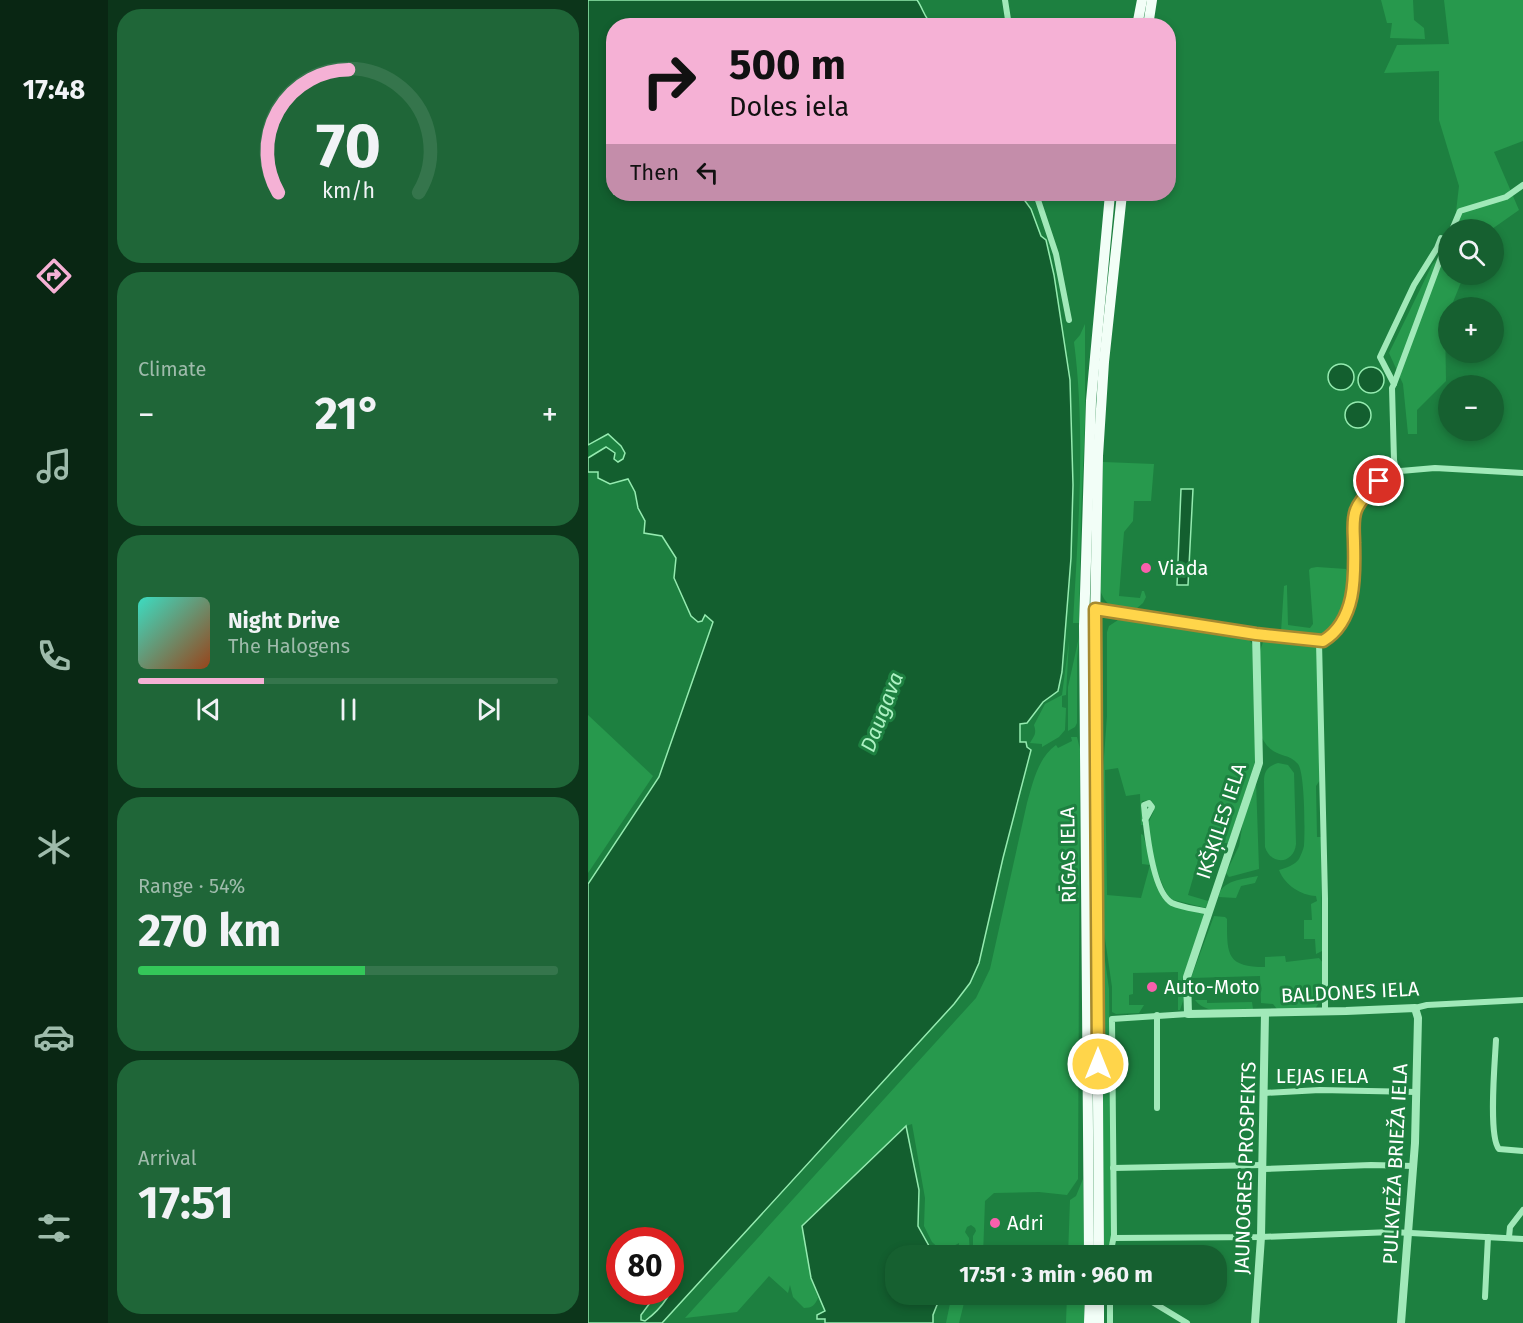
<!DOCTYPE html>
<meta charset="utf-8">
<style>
:root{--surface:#166030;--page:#1f6638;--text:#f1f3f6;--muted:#9ebbab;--line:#35754c;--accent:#f5b1d5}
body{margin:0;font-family:"Fira Sans",sans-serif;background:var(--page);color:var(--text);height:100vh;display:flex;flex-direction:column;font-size:22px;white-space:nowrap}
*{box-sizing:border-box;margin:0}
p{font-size:20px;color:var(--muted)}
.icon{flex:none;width:33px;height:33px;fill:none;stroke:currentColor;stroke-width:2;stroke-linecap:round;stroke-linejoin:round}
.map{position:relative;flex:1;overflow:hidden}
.details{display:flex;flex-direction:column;gap:9px;padding:9px;background:#0c351a;width:480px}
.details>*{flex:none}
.guide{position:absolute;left:18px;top:18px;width:570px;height:183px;border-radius:24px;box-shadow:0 3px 9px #0003;background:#f5b1d5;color:#111;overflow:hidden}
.buttons{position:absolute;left:850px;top:219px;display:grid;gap:12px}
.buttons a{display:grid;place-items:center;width:66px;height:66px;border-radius:50%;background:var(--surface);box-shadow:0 3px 9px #0003;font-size:30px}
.speed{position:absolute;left:18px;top:1227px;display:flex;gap:12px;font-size:30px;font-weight:700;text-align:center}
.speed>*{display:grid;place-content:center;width:78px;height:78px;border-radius:50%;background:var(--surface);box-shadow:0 3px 9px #0003;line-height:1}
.speed .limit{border:9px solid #d22;background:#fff;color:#111}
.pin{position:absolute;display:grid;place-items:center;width:51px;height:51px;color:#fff;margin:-26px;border:3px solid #fff;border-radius:50%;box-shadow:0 2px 6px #0007}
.me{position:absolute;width:66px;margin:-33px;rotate:0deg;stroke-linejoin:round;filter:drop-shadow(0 0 4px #0008)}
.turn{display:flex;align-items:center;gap:21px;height:126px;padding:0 24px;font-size:27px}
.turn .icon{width:78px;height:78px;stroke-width:2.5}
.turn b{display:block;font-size:42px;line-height:51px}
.then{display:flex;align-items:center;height:57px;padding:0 24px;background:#0003;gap:12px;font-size:22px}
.big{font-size:45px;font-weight:700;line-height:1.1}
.details .tile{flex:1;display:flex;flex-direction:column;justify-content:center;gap:9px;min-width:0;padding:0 21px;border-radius:24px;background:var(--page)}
.details .dial{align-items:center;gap:0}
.dial svg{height:156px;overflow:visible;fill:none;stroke:var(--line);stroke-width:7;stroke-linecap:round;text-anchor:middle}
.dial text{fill:var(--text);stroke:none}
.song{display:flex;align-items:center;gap:18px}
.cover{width:72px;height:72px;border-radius:9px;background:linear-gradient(135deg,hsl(170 70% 55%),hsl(20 70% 35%))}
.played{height:6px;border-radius:3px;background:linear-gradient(90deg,var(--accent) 30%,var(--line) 30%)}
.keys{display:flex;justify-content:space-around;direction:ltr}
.heat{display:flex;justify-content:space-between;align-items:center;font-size:33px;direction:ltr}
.charge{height:9px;border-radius:4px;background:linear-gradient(90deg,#34c759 54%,var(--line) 0)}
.trip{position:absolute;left:297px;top:1245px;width:342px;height:60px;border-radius:24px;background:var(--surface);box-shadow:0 3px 9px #0003;font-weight:700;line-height:60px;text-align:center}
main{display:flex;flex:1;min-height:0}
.menu{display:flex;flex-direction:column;width:108px;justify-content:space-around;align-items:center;background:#092613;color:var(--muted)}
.menu .icon{width:42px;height:42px}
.menu .selected{color:var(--accent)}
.menu b{font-size:27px;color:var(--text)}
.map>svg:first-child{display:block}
.green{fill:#27994d}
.water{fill:#135f2f;stroke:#95ebb0;stroke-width:1.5;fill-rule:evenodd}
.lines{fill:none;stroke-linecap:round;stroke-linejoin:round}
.minor{stroke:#a1e9b9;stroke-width:6}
.tertiary{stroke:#a1e9b9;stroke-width:8}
.trunk{stroke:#f2fef7;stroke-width:10}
.route-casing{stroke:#a68a30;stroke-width:15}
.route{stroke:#ffd54a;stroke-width:10}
.poi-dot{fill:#f960ac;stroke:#1d8040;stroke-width:2}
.labels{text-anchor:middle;stroke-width:6;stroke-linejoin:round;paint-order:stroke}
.poi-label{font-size:20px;fill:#fff;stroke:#1d8040;text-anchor:start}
.street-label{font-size:20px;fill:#fff;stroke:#1d8040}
.water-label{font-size:21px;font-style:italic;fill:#adf1c3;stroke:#1d8040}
</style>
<main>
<nav class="menu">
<b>17:48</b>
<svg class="icon selected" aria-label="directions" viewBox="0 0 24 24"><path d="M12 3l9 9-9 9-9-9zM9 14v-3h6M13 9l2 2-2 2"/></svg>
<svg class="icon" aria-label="music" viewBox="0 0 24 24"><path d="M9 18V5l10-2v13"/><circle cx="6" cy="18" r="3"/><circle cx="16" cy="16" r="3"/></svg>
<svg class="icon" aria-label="phone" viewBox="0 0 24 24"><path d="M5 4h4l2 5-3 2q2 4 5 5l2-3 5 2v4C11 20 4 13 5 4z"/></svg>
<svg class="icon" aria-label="climate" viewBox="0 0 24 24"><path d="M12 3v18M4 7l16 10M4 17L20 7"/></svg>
<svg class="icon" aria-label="car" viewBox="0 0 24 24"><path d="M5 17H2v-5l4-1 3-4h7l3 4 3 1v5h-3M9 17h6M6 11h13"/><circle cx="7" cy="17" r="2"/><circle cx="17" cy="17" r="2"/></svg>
<svg class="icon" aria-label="filters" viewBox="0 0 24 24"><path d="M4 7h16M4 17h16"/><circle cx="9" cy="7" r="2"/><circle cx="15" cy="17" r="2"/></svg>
</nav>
<section class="details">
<div class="tile dial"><svg viewBox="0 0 100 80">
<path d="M14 69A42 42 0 1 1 86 69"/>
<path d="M14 69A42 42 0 0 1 50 6" stroke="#f5b1d5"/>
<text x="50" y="56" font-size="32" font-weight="700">70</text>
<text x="50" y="72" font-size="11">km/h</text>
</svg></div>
<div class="tile"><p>Climate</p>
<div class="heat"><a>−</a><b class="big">21°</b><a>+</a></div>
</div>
<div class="tile">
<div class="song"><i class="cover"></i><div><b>Night Drive</b><p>The Halogens</p></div></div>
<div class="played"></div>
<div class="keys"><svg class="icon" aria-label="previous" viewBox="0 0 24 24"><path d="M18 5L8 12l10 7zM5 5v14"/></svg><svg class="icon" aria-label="pause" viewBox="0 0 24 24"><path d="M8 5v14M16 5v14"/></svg><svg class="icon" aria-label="next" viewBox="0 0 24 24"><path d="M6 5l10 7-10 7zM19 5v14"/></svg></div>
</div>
<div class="tile"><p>Range · 54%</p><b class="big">270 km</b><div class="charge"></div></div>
<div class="tile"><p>Arrival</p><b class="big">17:51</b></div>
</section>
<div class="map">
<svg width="935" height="1323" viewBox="0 0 935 1323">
<rect width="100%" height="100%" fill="#1d8040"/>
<g class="green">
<path d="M793,0H825L826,20L836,28L837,39L802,38L804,23H799Z"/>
<path d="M856,0H935V141L906,152L931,210L904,229H866L871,186L851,120V71L796,73L809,45L861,44Z"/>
<path d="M861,244V274L876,275L863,307L861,308L857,322L858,381L829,410V434H820L815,384L801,353L844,265Z"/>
<path d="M497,324V422L493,514L491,623H485C490,530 498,435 486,342L492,335Z"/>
<path d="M515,462L566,464L563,501H546L545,521L536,532L531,596L552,598L554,591H556L558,597L555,603L548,609C530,610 517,608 512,589Z"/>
<path d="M729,567L758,569C770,585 749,628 733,636C722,641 707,636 695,634L693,632L696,586L699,585V589L700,625L722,628L725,624L721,570L723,568Z"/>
<path d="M530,620L546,621L557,624L654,634L663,642L666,648L668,759L640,843L615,844L600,895L620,901L618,908L582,899C573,885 558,843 560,826C561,816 571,810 563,800L554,801L555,825H553L552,794L538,796L530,768L517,770L519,895L553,898L562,865L554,864L553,834L555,835L573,896L584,905L613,912L616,915L594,981L596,998L592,1010H590V972L545,973V994L541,995V1005H556L551,1013L528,1014L524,1012V987L516,932L515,895V770L519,716V632L521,626Z"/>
<path d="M491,637L489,659V723L487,727L480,731V687Z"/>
<path d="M682,639L722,644L729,648L732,780L728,786L729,837H733L734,951L728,954L727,939H716V920H724L723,904L729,901L728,896C712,895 697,885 691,870C698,868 707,865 711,859C713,855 715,850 716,846C717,832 717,773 710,764C699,751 686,760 674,738L672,651L675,642Z"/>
<path d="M481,641L478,695L474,696V707L478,708L477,730L471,737L454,747V744L442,743C446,736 449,734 446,725L457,704L474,695Z"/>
<path d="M0,715L65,776L0,873Z"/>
<path d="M483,737H489L492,749L490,1179L479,1195L451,1192L406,1193L397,1201L395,1255H385V1236L388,1231L387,1228L383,1225L379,1227L377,1232L381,1238L382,1255H371V1243L355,1252L344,1242L336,1226L337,1198L324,1124L318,1126L215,1230L223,1278L230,1298C227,1305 224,1308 216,1308L205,1297L202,1285L200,1293L181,1276L149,1312L97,1318L388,998L402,969L439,803C445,782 450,758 468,745L470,748L484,741Z"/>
<path d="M690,763L700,765L706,773L708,844C706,864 683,866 677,847L676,781C676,771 680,766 690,763Z"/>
<path d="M668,781L671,869L641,877L638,873L651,846L655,822Z"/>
<path d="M670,876L667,883L653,886L648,898L631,897C632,880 657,879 670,876Z"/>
<path d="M626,916L637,917L639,919C639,954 638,967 677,967V957L697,956L698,962L731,958L735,963V996L727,1009H689L685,1004L673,1003L672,976L603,978Z"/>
<path d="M513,932L521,989L524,1233L520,1256L516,1255Z"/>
<path d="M607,1000H619V1003L664,1002L665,1009C647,1010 619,1016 607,1000Z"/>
<path d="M495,1179L496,1255L480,1256L482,1200L488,1196Z"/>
<path d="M364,1294L378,1295L371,1323H358Z"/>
<path d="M479,1295H496V1323H478Z"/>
</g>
<g class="water">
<path d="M0,0H329C335,8 337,20 345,25L26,26V194H432L443,209L453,236L458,240L466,275L482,380L485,485L483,558L474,672L470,691L455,702L439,723L432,724V742H438L439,747L443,750L415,858L391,963L382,983L366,1004L74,1323H0V884L71,777L125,622L117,615L114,621L110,622L103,616L86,578L88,558L74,536L56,533L57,521L50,508L47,492L40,479L22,484L10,478V472H0V458L18,447L27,453L26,459L30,462L35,459L37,453L33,446L20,434L0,445ZM32,1240H82L83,1254L92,1269C85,1291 76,1307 57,1321L53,1320V1315L70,1292H32Z"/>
<circle cx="753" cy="377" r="13"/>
<circle cx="783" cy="380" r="13"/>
<circle cx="770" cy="415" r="13"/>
<path d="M593,489H605L600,585H589Z"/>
<path d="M318,1126L331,1190L330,1226L346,1255L308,1256V1294L353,1295L345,1315V1323H237V1319H229V1315L237,1311L223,1278L214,1226Z"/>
</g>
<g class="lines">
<g class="minor">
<path d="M417,0L421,26"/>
<path d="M448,194L468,254L481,320"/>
<path d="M864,230L872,211L918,197L935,185"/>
<path d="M806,384L861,236"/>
<path d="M808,470L806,460L804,388L806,384L792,357L826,285L849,248L853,238"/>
<path d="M668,634L731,642L742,637L754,618L764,595L766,578L765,523L768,509L780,492L801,472L847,468L935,473"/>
<path d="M731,642L737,898V1012"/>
<path d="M557,820L564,807L561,803L556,805C558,827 564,892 584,903C595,908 609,909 621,912"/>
<path d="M827,1008L839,1005L935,1000"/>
<path d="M908,1040C907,1060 900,1137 911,1149L935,1151"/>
<path d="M676,1093L732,1090L829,1092"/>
<path d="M569,1108V1015"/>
<path d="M525,1168L675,1165"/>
<path d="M675,1169L783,1165L826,1166"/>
<path d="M921,1237L922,1227L935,1210"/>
<path d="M526,1238L673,1237L804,1232L935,1239"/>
<path d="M522,1256L526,1235L524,1019L600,1014"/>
<path d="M551,1294L599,1323"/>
<path d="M897,1297L900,1237"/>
<path d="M522,1323V1294"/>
</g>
<g class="tertiary">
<path d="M503,609L668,634L671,763L599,977L600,1014L758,1011L827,1008L830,1018L827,1143L813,1323"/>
<path d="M667,1323L673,1237L677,1013"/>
</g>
<g class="trunk">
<path d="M549,26L554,0"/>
<path d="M560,26L564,0"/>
<path d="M501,1256L496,626L503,401L522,194"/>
<path d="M511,1256L507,625L510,456L516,362L534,194"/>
<path d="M501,1323L502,1294"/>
<path d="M511,1323V1294"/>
</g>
</g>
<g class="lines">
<g class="route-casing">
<path id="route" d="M510,1064L507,609L668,634L735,641C768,621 767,577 766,543C766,533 764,520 768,510C772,499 783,490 791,481"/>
</g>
<use href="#route" class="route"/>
</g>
<g class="poi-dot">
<circle cx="558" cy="568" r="6"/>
<circle cx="564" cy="987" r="6"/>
<circle cx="407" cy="1223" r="6"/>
</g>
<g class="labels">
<g class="poi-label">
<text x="570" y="575">Viada</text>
<text x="576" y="994">Auto-Moto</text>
<text x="419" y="1230">Adri</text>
</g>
<g class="street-label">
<text transform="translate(633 821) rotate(-72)" y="7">IKŠĶILES IELA</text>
<text transform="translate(480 855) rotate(-91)" y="7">RĪGAS IELA</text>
<text transform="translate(762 992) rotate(-3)" y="7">BALDONES IELA</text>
<text x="734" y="1083">LEJAS IELA</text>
<text transform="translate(807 1164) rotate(-87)" y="7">PULKVEŽA BRIEŽA IELA</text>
<text transform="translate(657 1168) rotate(-88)" y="7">JAUNOGRES PROSPEKTS</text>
</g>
<g class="water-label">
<text transform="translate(294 712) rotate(-69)" y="7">Daugava</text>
</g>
</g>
</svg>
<div class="buttons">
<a><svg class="icon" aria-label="search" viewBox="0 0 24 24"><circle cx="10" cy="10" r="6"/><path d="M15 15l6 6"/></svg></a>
<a>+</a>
<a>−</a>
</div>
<div class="speed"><div class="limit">80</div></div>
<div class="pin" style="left:791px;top:481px;background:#d93025"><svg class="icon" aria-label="arrive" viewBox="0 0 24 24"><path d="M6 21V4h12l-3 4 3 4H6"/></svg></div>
<svg class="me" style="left:510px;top:1064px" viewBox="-20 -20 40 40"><circle r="17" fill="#ffd54a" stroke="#fff" stroke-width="3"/><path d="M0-11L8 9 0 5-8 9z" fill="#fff"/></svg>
<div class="trip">17:51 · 3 min · 960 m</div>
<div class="guide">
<div class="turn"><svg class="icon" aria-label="right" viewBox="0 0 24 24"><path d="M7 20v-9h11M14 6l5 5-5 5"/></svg><div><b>500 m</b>Doles iela</div></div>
<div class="then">Then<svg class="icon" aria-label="left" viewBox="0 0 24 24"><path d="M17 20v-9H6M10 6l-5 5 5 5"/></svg></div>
</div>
</div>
</main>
